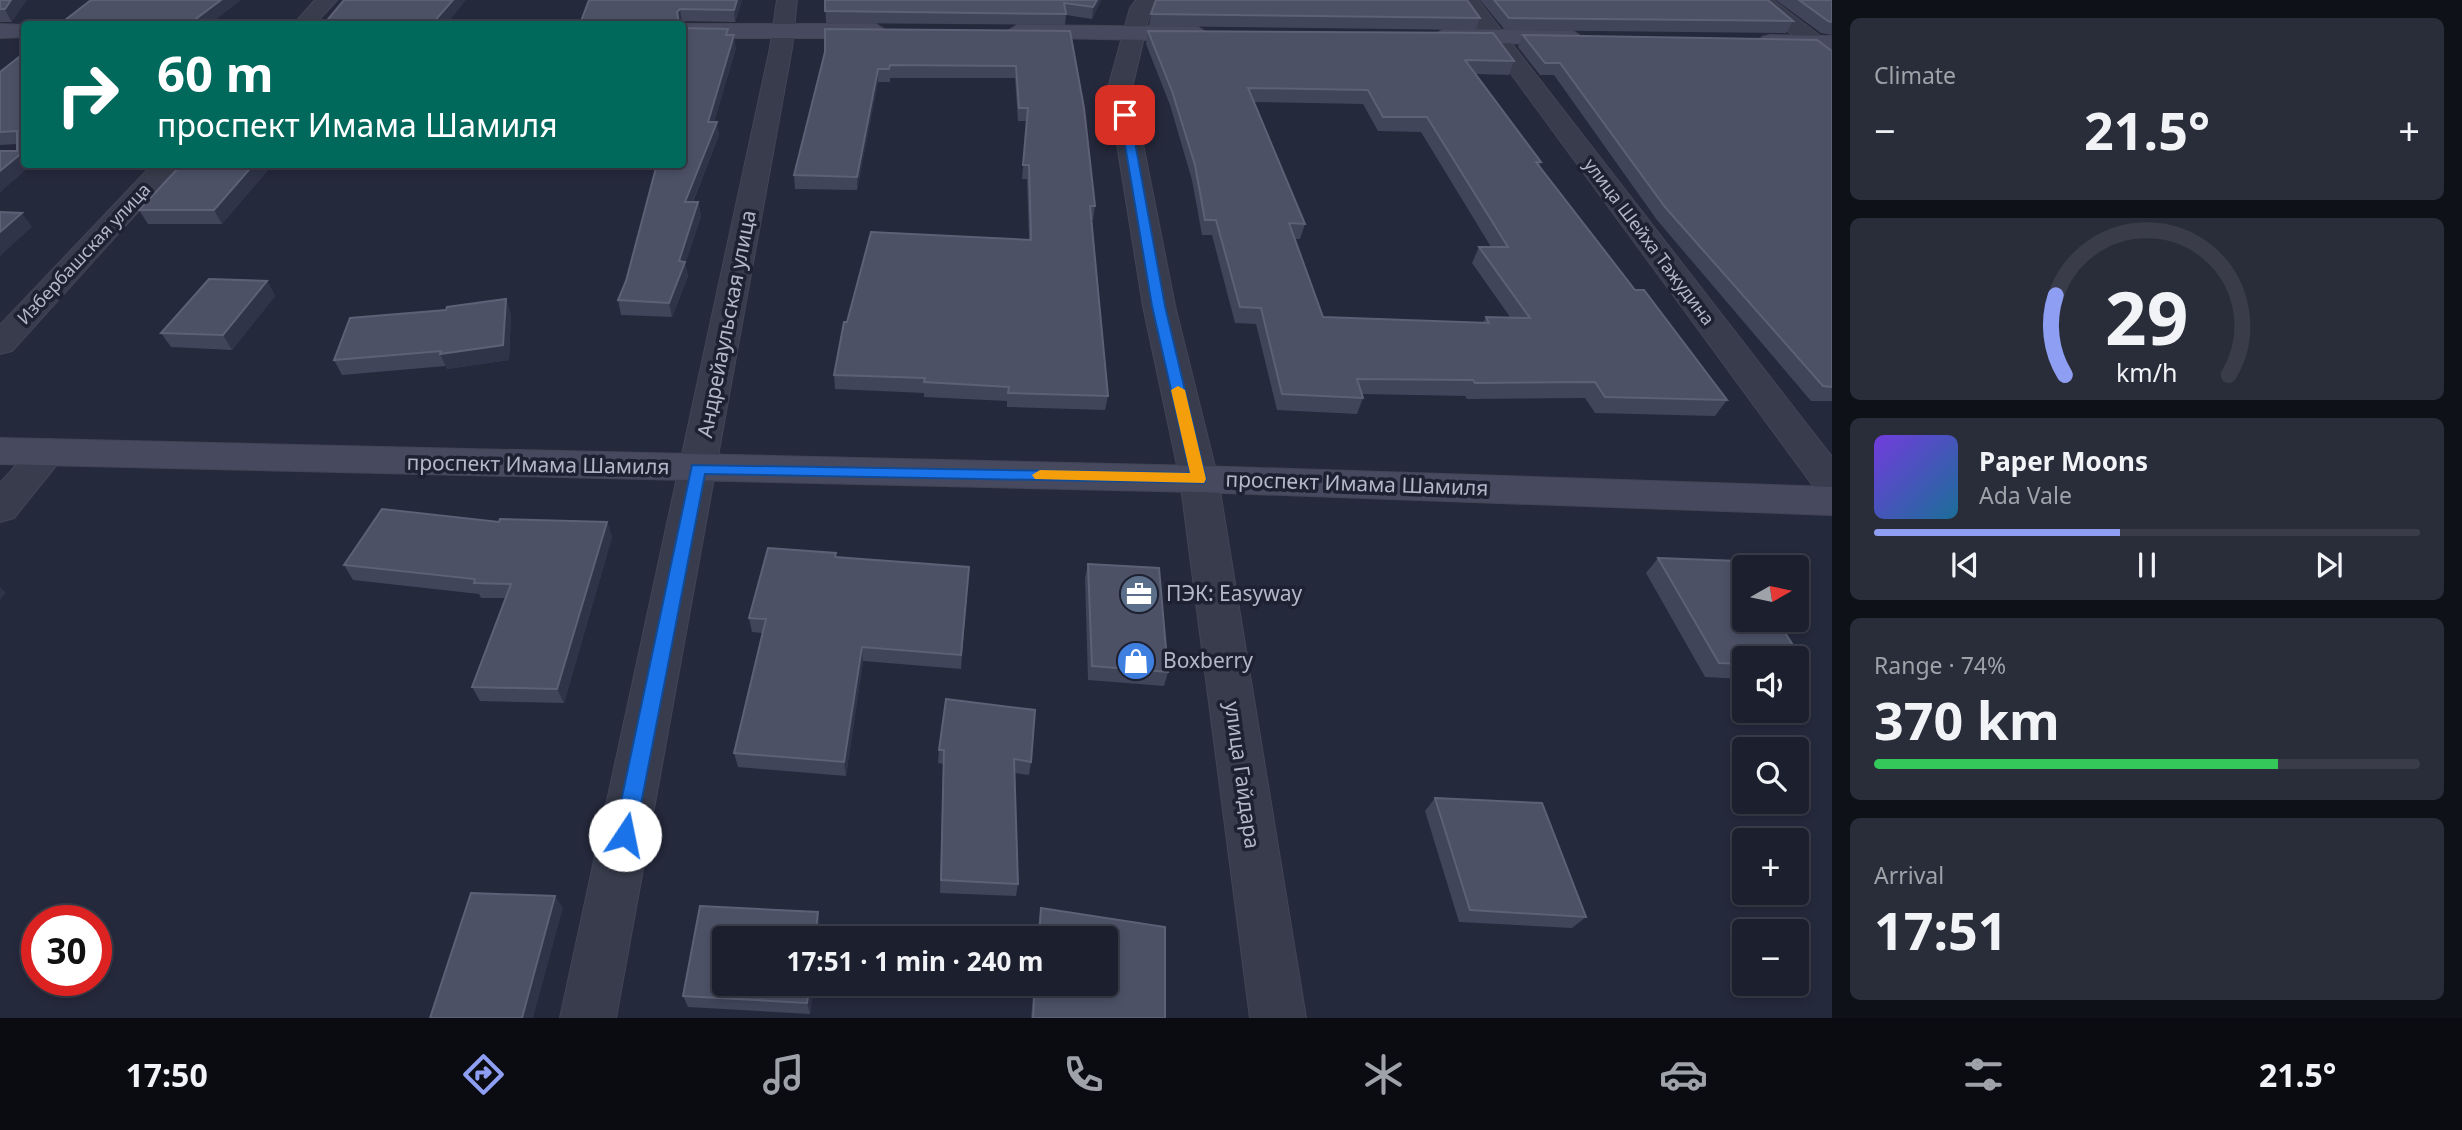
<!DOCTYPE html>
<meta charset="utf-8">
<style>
:root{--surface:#1c1f2d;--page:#292c39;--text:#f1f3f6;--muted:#a0a2aa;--line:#3a3d49;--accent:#8d9ef3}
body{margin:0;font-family:"Noto Sans",sans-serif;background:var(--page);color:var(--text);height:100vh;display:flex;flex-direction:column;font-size:26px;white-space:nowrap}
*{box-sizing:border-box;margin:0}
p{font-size:23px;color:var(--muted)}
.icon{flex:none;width:38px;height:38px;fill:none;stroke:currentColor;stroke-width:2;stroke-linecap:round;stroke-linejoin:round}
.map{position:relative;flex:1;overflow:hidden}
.panel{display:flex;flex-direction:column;gap:18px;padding:18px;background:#0f1119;width:630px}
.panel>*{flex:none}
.banner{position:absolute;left:21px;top:21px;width:665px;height:147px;border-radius:7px;box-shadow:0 4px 10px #0003,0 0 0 2px var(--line);background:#00695c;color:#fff;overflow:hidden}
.needle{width:46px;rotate:81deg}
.controls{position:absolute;left:1732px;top:555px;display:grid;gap:14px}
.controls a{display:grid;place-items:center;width:77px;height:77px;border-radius:7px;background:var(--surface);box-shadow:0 4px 10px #0003,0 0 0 2px var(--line);font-size:35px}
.speed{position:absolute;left:21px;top:905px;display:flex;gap:14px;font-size:35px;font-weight:700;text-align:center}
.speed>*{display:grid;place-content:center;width:91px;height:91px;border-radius:50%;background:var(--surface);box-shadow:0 4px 10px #0003,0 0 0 2px var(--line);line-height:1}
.speed .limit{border:10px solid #d22;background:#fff;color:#111}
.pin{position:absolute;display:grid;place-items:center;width:60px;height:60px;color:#fff;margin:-30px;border-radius:14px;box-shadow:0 4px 10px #0006}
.me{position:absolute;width:77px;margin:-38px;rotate:11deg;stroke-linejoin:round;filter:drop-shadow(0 0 5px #0008)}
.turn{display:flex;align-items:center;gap:24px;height:147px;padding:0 21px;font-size:32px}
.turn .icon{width:91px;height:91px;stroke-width:2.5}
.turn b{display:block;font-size:49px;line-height:60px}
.big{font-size:52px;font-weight:700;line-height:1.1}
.panel .tile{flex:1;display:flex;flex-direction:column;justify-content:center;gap:10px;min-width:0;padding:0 24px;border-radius:10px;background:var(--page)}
.panel .dial{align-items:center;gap:0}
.dial svg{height:182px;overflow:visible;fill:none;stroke:var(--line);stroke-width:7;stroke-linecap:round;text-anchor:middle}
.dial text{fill:var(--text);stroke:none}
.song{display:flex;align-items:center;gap:21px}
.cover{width:84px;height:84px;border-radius:10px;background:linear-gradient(135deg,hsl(260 70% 55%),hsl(200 70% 35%))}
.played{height:7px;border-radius:4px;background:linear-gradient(90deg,var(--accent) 45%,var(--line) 45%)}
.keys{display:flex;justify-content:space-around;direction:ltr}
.heat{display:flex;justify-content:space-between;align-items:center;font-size:38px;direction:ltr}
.charge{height:10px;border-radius:5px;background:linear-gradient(90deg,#34c759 74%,var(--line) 0)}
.trip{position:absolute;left:712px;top:926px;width:406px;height:70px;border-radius:7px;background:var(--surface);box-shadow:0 4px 10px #0003,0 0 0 2px var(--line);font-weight:700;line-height:70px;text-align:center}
.menu{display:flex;height:112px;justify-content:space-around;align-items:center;background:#0b0c12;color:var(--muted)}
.menu .icon{width:49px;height:49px}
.menu .current{color:var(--accent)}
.menu b{font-size:32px;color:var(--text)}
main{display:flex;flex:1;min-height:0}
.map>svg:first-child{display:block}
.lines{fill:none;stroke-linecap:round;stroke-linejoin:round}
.minor-casing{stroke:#414555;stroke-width:2}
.secondary-casing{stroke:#414555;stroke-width:2}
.minor{fill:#383c4c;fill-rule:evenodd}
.secondary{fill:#474a5f;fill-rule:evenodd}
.wall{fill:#40455a;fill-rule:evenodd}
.shaded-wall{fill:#303449}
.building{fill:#4c5166;stroke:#5c6175;stroke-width:2;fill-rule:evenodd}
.route{fill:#1a73e8;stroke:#114b97;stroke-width:2}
.slow{fill:#f59e0b}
.labels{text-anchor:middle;stroke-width:7;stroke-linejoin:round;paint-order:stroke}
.far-street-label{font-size:18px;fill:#b4b7c8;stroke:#1d2131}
.street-label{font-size:21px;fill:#b4b7c8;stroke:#1d2131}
.poi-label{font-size:21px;fill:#b4b7c8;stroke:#1d2131;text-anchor:start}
</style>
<main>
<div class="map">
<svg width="1832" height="1018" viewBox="0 0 1832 1018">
<rect width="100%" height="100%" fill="#25293c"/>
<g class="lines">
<g class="minor-casing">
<g id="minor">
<path d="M315,0H337L315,24H294Z"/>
<path d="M777,0H797L792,48L616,1018H560L770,48Z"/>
<path d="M1136,0H1157L1151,8L1132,88L1175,306L1218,479L1306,1018H1250L1180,479L1143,306L1108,88L1130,8Z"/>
<path d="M1457,0H1478L1832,457V497L1819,494Z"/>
<path d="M1750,0H1773L1832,45V63L1824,61Z"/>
<path d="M153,164H181L12,351L0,354V325Z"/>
<path d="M49,439L62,443L67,452L14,518L0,522V483L36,443Z"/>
</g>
</g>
<g class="secondary-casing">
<g id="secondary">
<path d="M0,24L24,25V37L0,38Z"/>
<path d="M682,24H876L887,31L876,38H682Z"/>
<path d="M1017,25L1198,27L1209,34L1198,41L1009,37L1006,32Z"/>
<path d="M1444,29L1573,31L1584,38L1573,45L1436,41L1433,36Z"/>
<path d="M1770,35L1832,36V50L1762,47L1759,42L1762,37Z"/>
<path d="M0,438L1199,466L1832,487V515L1199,492L0,464Z"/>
</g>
</g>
<use href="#minor" class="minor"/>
<use href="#secondary" class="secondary"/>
</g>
<g class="wall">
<path d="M0,0L12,22H0Z"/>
<path d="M589,0H742L735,22L682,21Z"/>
<path d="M825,0H1101L1092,19L1066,15L1065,25L826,23Z"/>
<path d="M1480,0H1768L1793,21L1786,33L1505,30Z"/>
<path d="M1776,0H1832V35L1821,33Z"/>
<path d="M1151,14L1480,18L1475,30L1149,26Z"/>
<path d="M1070,31L1095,206L1093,220H1092L1108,396L1105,410L1007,407V401L924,397V393L835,389L834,375L847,322L1029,239L1027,179H1022L1027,121H1018L1015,78H890V82H878L857,190L795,189L794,175L825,52Z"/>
<path d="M1148,31L1514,61L1509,75L1476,74L1541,162L1539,167L1635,290L1727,400L1715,416L1595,413L1585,398L1467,399L1465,396L1362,394L1363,398L1357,414L1277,410L1256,324L1235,323L1212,235H1202L1192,180L1170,105L1146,44ZM1254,102L1363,104L1378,131L1421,132L1491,247H1479L1472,263L1510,317H1486L1483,323L1323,317L1295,239H1300L1305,224Z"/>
<path d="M729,35L736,48L714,122L719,135L693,202H698L701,216L685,264L688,276L672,317L621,315L618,300Z"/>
<path d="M1523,35L1832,51V401H1811L1657,220L1554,75H1540L1518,47Z"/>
<path d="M0,72L32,164L0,192V151H17V144L0,145Z"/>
<path d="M273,164L222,224H148L139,210Z"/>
<path d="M267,281L275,296L232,350L171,347L161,333Z"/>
<path d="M511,314L509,360L447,369L446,366L342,375L334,360Z"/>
<path d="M499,522H607L612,537L564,703L480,701L472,687L506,598H481L479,594L353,580L344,565Z"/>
<path d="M836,557L969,567L961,669L863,661L846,776L738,767L734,753L763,633L752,632L749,618Z"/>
<path d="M1658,558L1739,561L1745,570V620H1777L1807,667L1797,676V658H1745V679L1705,677L1646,573Z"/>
<path d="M1088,564L1168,672L1164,686L1088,680L1085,578Z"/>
<path d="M939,750L1031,762L1029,775L1015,773L1018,884L1016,896L940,893L943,764L938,763Z"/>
<path d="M1435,798L1586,917L1572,928L1459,922L1425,811Z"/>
<path d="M1041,908L1165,927V1018H1031L1034,984H1106V938H1037L1039,919Z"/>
<path d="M820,924L810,1014L688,1007L683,996Z"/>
</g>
<g class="shaded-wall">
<path d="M11,0H27L12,22L5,9Z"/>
<path d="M221,0H241L210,24H189Z"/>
<path d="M453,0H466L447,24H432Z"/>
<path d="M737,0H742L735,22L734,10Z"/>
<path d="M1097,0H1101L1092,19L1093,7Z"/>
<path d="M680,9L682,21L679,24L677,12Z"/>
<path d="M734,35L736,48L710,135L708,122Z"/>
<path d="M878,69V82L857,190V177Z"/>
<path d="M717,122L719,135L687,216L685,202Z"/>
<path d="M24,151V164H32L0,192V171Z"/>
<path d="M254,164H273L222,224L214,210Z"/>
<path d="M698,202L701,216L685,264L688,276L672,317L669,303L679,261Z"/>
<path d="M22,213L32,227L0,256V232Z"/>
<path d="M267,281L275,296L232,350L223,335Z"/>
<path d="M506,299L511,314L509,360L447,369L440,354Z"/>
<path d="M607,522L612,537L564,703L557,689Z"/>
<path d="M0,587L6,593L0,600Z"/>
<path d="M862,647L863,661L846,776L844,762Z"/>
<path d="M555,896L563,908L533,1018H522Z"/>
<path d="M818,912L820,924L818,938H815Z"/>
<path d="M810,984H813L810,1014L807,1003Z"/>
</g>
<g class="building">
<path d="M0,0H11L5,9H0Z"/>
<path d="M91,0H221L189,24H60Z"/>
<path d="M344,0H453L432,24H324Z"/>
<path d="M589,0H737L734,10L680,9L677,12L679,24H580Z"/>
<path d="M825,0H1097L1093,7L1064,3L1066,14L825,11Z"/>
<path d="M1156,0H1467L1480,18L1151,14Z"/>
<path d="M1494,0H1768L1793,21L1509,18Z"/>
<path d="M1799,0H1832V22L1828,21Z"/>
<path d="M682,28L728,29L726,35H734L708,122H717L685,202H698L679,261L685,262L669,303L618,300L626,281L657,164H682Z"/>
<path d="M825,29L1070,31L1084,108L1095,206H1090L1108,396L1008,393L1009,387L924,382L925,378L834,375L844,322H847L871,232L1031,240L1029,165H1023L1028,108H1019L1016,66L890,65L889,69H878L857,177L794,175L825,52Z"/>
<path d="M1148,31L1493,33L1514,61L1465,60L1541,162H1536L1635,290H1644L1727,400L1605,397L1595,382L1475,383L1473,380L1357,379L1363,398L1282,394L1261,308L1240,307L1216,220H1205L1195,165L1172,91ZM1248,88L1368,90L1383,117H1427L1508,247H1479L1530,318L1486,317L1489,323L1323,317L1289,223L1305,224Z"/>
<path d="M1523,35L1817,40L1832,51V387L1823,386L1665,207L1560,63H1545Z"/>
<path d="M24,53V151L0,171V151H17V131L0,132V72Z"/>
<path d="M182,164H254L214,210H139Z"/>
<path d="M0,212L22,213L0,232Z"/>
<path d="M209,279L267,281L223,335L161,333Z"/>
<path d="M506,299L503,345L440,354L441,351L334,360L350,318L446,310L447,307Z"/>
<path d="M382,509L499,522L500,519L607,522L557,689L472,687L511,584L474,583L475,579L344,565Z"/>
<path d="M768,548L836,553L835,557L969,567L961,655L862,647L844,762L734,753L766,619L749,618Z"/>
<path d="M1658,558L1739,561L1745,570V620H1777L1807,667L1797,666V658H1745V664L1719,663Z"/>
<path d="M1088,564L1159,568L1168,672L1092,666Z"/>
<path d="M946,699L1035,710L1031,762L1014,759L1018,884L941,880L944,750H939Z"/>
<path d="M1435,798L1542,803L1586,917L1470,910Z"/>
<path d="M471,893L555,896L522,1018H430Z"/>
<path d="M700,906L818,912L815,938H724V984H810L807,1003L683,996Z"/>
<path d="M1041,908L1165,927V1018H1033L1035,984H1106V938H1039Z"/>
</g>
<path class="route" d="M1125,112L1130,115L1165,306L1206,479L1204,483L705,474L635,835L632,842L625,845L617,842L614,835L692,465L1190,473L1152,306L1120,115Z"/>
<path class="slow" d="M1178,386L1185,390L1206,479L1204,483L1035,479L1032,475L1040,470L1190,473L1171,390Z"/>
<defs>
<g id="office-disc" transform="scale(2.0125)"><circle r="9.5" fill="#5c6f8a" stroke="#1d2131"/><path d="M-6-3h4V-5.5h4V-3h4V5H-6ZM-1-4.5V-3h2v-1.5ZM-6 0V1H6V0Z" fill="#fff"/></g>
<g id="shop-disc" transform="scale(2.0125)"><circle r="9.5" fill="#3f7fe0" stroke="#1d2131"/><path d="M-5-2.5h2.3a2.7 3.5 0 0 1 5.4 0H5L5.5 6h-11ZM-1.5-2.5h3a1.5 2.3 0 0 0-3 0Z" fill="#fff"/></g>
</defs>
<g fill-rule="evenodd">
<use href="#office-disc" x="1139" y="594"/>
<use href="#shop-disc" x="1136" y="661"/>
</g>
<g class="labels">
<g class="far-street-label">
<text transform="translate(1649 242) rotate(53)" y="6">улица Шейха Тажудина</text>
<text transform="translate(84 254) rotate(-47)" y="6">Избербашская улица</text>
</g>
<g class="street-label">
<text transform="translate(727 324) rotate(-79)" y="7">Андрейаульская улица</text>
<text transform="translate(538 465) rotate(1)" y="7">проспект Имама Шамиля</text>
<text transform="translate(1357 484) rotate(2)" y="7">проспект Имама Шамиля</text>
<text transform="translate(1242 775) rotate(82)" y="7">улица Гайдара</text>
</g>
<g class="poi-label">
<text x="1166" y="601">ПЭК: Easyway</text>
<text x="1163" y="668">Boxberry</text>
</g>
</g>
</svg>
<div class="controls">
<a><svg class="needle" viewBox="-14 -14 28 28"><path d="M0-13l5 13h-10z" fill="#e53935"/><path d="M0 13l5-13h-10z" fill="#a0a2aa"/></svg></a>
<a><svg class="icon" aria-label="sound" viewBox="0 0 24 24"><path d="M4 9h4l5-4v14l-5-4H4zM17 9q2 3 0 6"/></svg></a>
<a><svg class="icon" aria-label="search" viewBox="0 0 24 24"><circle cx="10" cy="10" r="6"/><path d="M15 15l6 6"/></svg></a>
<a>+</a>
<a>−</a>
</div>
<div class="speed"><div class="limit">30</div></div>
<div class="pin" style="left:1125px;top:115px;background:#d93025"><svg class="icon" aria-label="arrive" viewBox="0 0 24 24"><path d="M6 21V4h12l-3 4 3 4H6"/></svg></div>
<svg class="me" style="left:625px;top:835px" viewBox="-20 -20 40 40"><circle r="19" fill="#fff"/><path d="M0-13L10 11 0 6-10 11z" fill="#1a73e8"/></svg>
<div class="trip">17:51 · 1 min · 240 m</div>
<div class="banner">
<div class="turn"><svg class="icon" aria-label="right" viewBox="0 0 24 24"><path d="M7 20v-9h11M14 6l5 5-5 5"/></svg><div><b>60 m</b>проспект Имама Шамиля</div></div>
</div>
</div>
<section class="panel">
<div class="tile"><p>Climate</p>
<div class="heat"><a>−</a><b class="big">21.5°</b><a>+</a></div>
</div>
<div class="tile dial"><svg viewBox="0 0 100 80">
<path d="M14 69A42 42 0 1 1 86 69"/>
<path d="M14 69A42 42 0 0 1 10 34" stroke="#8d9ef3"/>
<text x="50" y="56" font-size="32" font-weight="700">29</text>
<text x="50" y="72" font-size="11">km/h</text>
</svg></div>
<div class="tile">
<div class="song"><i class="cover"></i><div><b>Paper Moons</b><p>Ada Vale</p></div></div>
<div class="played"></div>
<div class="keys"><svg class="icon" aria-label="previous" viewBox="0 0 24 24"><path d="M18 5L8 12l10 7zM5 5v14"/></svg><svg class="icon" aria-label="pause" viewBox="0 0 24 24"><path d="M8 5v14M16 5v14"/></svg><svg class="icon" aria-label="next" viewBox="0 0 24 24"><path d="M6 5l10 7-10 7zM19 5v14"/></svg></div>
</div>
<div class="tile"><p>Range · 74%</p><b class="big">370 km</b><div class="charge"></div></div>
<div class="tile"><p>Arrival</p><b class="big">17:51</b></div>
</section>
</main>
<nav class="menu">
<b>17:50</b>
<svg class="icon current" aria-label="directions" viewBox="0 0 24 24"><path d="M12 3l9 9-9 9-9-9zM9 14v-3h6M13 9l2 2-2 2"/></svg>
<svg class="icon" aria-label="music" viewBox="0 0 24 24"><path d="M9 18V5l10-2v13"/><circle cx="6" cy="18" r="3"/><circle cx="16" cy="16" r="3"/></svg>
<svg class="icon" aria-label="phone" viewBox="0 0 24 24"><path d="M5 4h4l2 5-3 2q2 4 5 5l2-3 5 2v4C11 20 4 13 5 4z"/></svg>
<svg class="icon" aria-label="climate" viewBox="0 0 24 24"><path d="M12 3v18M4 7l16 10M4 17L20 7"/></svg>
<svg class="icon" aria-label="car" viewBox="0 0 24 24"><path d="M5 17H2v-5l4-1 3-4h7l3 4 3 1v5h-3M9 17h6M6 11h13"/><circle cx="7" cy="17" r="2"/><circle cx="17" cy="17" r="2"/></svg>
<svg class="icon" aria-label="filters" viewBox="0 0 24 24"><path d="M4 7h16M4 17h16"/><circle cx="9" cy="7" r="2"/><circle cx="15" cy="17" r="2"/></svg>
<b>21.5°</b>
</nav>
